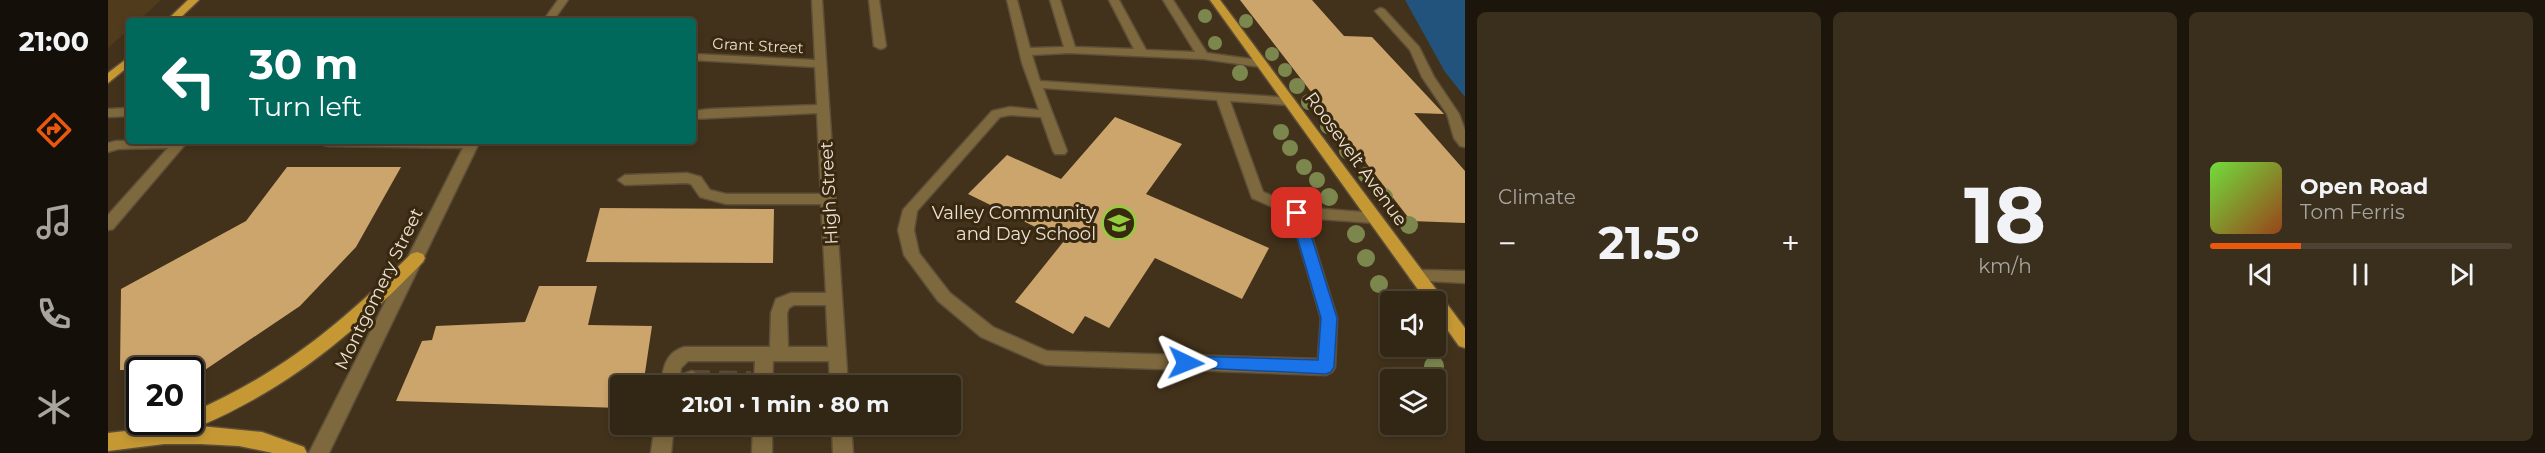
<!DOCTYPE html>
<meta charset="utf-8">
<style>
:root{--surface:#322614;--page:#3a2e1d;--text:#f1f3f6;--muted:#a8a5a0;--line:#4d4334;--accent:#ea580c}
body{margin:0;font-family:Montserrat,sans-serif;background:var(--page);color:var(--text);height:100vh;display:flex;flex-direction:column;font-size:22px;white-space:nowrap}
*{box-sizing:border-box;margin:0}
p{font-size:20px;color:var(--muted)}
.icon{flex:none;width:33px;height:33px;fill:none;stroke:currentColor;stroke-width:2;stroke-linecap:round;stroke-linejoin:round}
.map{position:relative;flex:1;overflow:hidden}
.details{display:flex;flex-direction:column;gap:12px;padding:12px;background:#1c150b;width:1080px}
.details>*{flex:none}
.guide{position:absolute;left:18px;top:18px;width:570px;height:126px;border-radius:6px;box-shadow:0 3px 9px #0003,0 0 0 2px var(--line);background:#00695c;color:#fff;overflow:hidden}
.controls{position:absolute;left:1272px;top:291px;display:grid;gap:12px}
.controls a{display:grid;place-items:center;width:66px;height:66px;border-radius:6px;background:var(--surface);box-shadow:0 3px 9px #0003,0 0 0 2px var(--line);font-size:30px}
.speed{position:absolute;left:18px;top:357px;display:flex;gap:12px;font-size:30px;font-weight:700;text-align:center}
.speed>*{display:grid;place-content:center;width:78px;height:78px;border-radius:50%;background:var(--surface);box-shadow:0 3px 9px #0003,0 0 0 2px var(--line);line-height:1}
.speed .limit{border:3px solid #111;border-radius:9px;background:#fff;color:#111}
.pin{position:absolute;display:grid;place-items:center;width:51px;height:51px;color:#fff;margin:-26px;border-radius:12px;box-shadow:0 3px 9px #0006}
.me{position:absolute;width:66px;margin:-33px;rotate:92deg;stroke-linejoin:round;filter:drop-shadow(0 0 4px #0008)}
.turn{display:flex;align-items:center;gap:21px;height:126px;padding:0 24px;font-size:27px}
.turn .icon{width:78px;height:78px;stroke-width:2.5}
.turn b{display:block;font-size:42px;line-height:51px}
.big{font-size:45px;font-weight:700;line-height:1.1}
.details .card{flex:1;display:flex;flex-direction:column;justify-content:center;gap:9px;min-width:0;padding:0 21px;border-radius:9px;background:var(--page)}
.details .dial{align-items:center;gap:0}
.dial b{font-size:78px;line-height:1}
.song{display:flex;align-items:center;gap:18px}
.cover{width:72px;height:72px;border-radius:9px;background:linear-gradient(135deg,hsl(100 70% 55%),hsl(20 70% 35%))}
.played{height:6px;border-radius:3px;background:linear-gradient(90deg,var(--accent) 30%,var(--line) 30%)}
.keys{display:flex;justify-content:space-around;direction:ltr}
.heat{display:flex;justify-content:space-between;align-items:center;font-size:33px;direction:ltr}
.details .tiles{flex:1;display:grid;gap:12px;grid-template-columns:repeat(3,1fr)}
.trip{position:absolute;left:502px;top:375px;width:351px;height:60px;border-radius:6px;background:var(--surface);box-shadow:0 3px 9px #0003,0 0 0 2px var(--line);font-weight:700;line-height:60px;text-align:center}
main{display:flex;flex:1;min-height:0}
.tab-bar{display:flex;flex-direction:column;width:108px;justify-content:space-around;align-items:center;background:#140f08;color:var(--muted)}
.tab-bar .icon{width:42px;height:42px}
.tab-bar .on{color:var(--accent)}
.tab-bar b{font-size:27px;color:var(--text)}
.map>svg:first-child{display:block}
.built{fill:#503b1d}
.water{fill:#22537d}
.building{fill:#cca56c}
.lines{fill:none;stroke-linecap:round;stroke-linejoin:round}
.minor-tunnel{stroke:#5c4c37;stroke-width:18;stroke-dasharray:18 9;stroke-linecap:butt}
.minor-casing{stroke:#5d4e39;stroke-width:3}
.major-casing{stroke:#5d4e39;stroke-width:3}
.minor{fill:#7e683d;fill-rule:evenodd}
.major{fill:#c59834;fill-rule:evenodd}
.tree{fill:#7c874e}
.route{fill:#1a73e8;stroke:#114b97;stroke-width:1.5}
.labels{text-anchor:middle;stroke-width:6;stroke-linejoin:round;paint-order:stroke}
.far-street-label{font-size:15px;fill:#ece2d4;stroke:#382810}
.street-label{font-size:18px;fill:#ece2d4;stroke:#382810}
.poi-label{font-size:18px;fill:#ece2d4;stroke:#382810;text-anchor:end}
</style>
<main>
<nav class="tab-bar">
<b>21:00</b>
<svg class="icon on" aria-label="directions" viewBox="0 0 24 24"><path d="M12 3l9 9-9 9-9-9zM9 14v-3h6M13 9l2 2-2 2"/></svg>
<svg class="icon" aria-label="music" viewBox="0 0 24 24"><path d="M9 18V5l10-2v13"/><circle cx="6" cy="18" r="3"/><circle cx="16" cy="16" r="3"/></svg>
<svg class="icon" aria-label="phone" viewBox="0 0 24 24"><path d="M5 4h4l2 5-3 2q2 4 5 5l2-3 5 2v4C11 20 4 13 5 4z"/></svg>
<svg class="icon" aria-label="climate" viewBox="0 0 24 24"><path d="M12 3v18M4 7l16 10M4 17L20 7"/></svg>
</nav>
<div class="map">
<svg width="1357" height="453" viewBox="0 0 1357 453">
<rect width="100%" height="100%" fill="#42321b"/>
<path class="built" d="M0,0H53L30,21H21V29L0,48Z"/>
<path class="water" d="M1297,0H1357V97L1337,72Z"/>
<g class="building">
<path d="M1132,0H1204L1236,36L1264,37L1336,114L1306,113L1357,171V223L1303,221Z"/>
<path d="M1007,117L1074,144L1038,194L1161,248L1134,299L1047,258L1001,328L977,316L965,334L907,302L956,241L860,194L899,155L953,179Z"/>
<path d="M179,167H293L248,247L192,306L82,380V370H12L13,289L138,221Z"/>
<path d="M492,208L666,209L665,263L478,262Z"/>
<path d="M431,286H489L480,325L544,326L535,386H513V408L288,401L314,341L324,340L328,326L417,322Z"/>
</g>
<g class="lines">
<path class="minor-tunnel" d="M584,379L643,380"/>
<g class="minor-casing">
<g id="minor">
<path d="M450,0H460L445,21H435Z"/>
<path d="M704,0H714L740,386H722L721,361H665L664,386H646L647,361H580L573,368L572,375L584,371L590,374L593,379L590,384L553,386C555,368 557,353 576,347H662L663,313L668,299L683,293H718L713,204H618L592,197L583,184L579,183L517,185L510,180L517,175L579,173L593,177L602,190L618,194H713L709,113L585,119V111L602,109L709,105L707,67L585,60V54L707,60ZM686,305H718L720,347H680L679,313L681,308Z"/>
<path d="M761,0H771L778,46L776,48L772,49L766,46Z"/>
<path d="M899,0H909L922,48L956,47L942,0H952L967,47L1026,49L1001,0H1011L1038,50L1087,52L1055,0H1065L1099,53L1157,61V65L1153,67L1095,59L961,53L924,55L932,81L1185,98L1187,101L1181,105L1122,101L1155,192L1191,207L1266,213L1273,218L1266,223L1198,218L1229,318L1227,367L1224,372L1218,375L938,365L932,363L873,337L830,301L796,255L790,230L795,210L884,111L902,107L931,110L914,63ZM935,88L1109,100L1144,198L1183,215L1213,318L1210,359L939,351L885,327L842,293L811,253L806,230L809,211L892,117L902,115L933,117L945,151L947,154H957L959,151Z"/>
<path d="M1272,8L1276,9L1311,47L1326,77L1351,114L1357,130V147L1352,146L1346,138L1339,114L1314,77L1302,50L1267,11Z"/>
<path d="M21,108V116L0,117V109Z"/>
<path d="M8,141H80L5,229L0,230V215L60,148L10,149L0,152V143Z"/>
<path d="M215,141H372L221,453H201L355,148L221,146L216,145Z"/>
<path d="M1309,270L1357,271V283L1303,280L1301,276L1303,272Z"/>
<path d="M547,424H566L563,453H543Z"/>
<path d="M645,424H664V453H644Z"/>
<path d="M724,424H743L745,453H725Z"/>
</g>
</g>
<g class="major-casing">
<g id="major">
<path d="M80,0H91L69,21H58Z"/>
<path d="M1102,0H1112L1357,328V348L1351,346L1328,314V302H1319Z"/>
<path d="M21,57V66L0,83V73Z"/>
<path d="M309,252L315,254L317,258L315,262C245,334 184,386 92,426L154,432L196,447L199,453H165L131,446L93,444H56L0,451V433L44,428L60,422H82V413C173,374 234,323 303,254Z"/>
</g>
</g>
<use href="#minor" class="minor"/>
<use href="#major" class="major"/>
</g>
<g class="tree">
<circle cx="1097" cy="16" r="7"/>
<circle cx="1138" cy="21" r="7"/>
<circle cx="1107" cy="43" r="7"/>
<circle cx="1164" cy="54" r="7"/>
<circle cx="1177" cy="70" r="7"/>
<circle cx="1132" cy="73" r="8"/>
<circle cx="1189" cy="86" r="8"/>
<circle cx="1201" cy="102" r="8"/>
<circle cx="1220" cy="126" r="8"/>
<circle cx="1173" cy="132" r="8"/>
<circle cx="1182" cy="148" r="8"/>
<circle cx="1239" cy="151" r="8"/>
<circle cx="1196" cy="167" r="8"/>
<circle cx="1258" cy="175" r="8"/>
<circle cx="1209" cy="180" r="8"/>
<circle cx="1221" cy="197" r="9"/>
<circle cx="1276" cy="197" r="9"/>
<circle cx="1301" cy="225" r="9"/>
<circle cx="1248" cy="234" r="9"/>
<circle cx="1258" cy="258" r="9"/>
<circle cx="1271" cy="284" r="9"/>
<circle cx="1326" cy="366" r="10"/>
</g>
<path class="route" d="M1189,208L1196,213L1229,318L1226,367L1223,372L1218,374L1072,367L1070,363L1072,358L1078,356L1210,360L1213,318L1182,213Z"/>
<defs>
<g id="school-ring" transform="scale(1.725)"><circle r="9.5" fill="#382810" stroke="#93cc3d" stroke-width="1.5"/><path d="M0-5L7-2L0 1L-7-2ZM-4 1L0 2.5L4 1V4Q0 6-4 4Z" fill="#93cc3d"/></g>
</defs>
<g fill-rule="evenodd">
<use href="#school-ring" x="1011" y="223"/>
</g>
<g class="labels">
<g class="far-street-label">
<text transform="translate(650 46) rotate(3)" y="5">Grant Street</text>
</g>
<g class="street-label">
<text transform="translate(1248 159) rotate(54)" y="6">Roosevelt Avenue</text>
<text transform="translate(721 193) rotate(-93)" y="6">High Street</text>
<text transform="translate(271 289) rotate(-64)" y="6">Montgomery Street</text>
</g>
<g class="poi-label">
<text x="988" y="219">Valley Community<tspan x="988" dy="21">and Day School</tspan></text>
</g>
</g>
</svg>
<div class="controls">
<a><svg class="icon" aria-label="sound" viewBox="0 0 24 24"><path d="M4 9h4l5-4v14l-5-4H4zM17 9q2 3 0 6"/></svg></a>
<a><svg class="icon" aria-label="layers" viewBox="0 0 24 24"><path d="M12 4l9 5-9 5-9-5zM3 14l9 5 9-5"/></svg></a>
</div>
<div class="speed"><div class="limit">20</div></div>
<div class="pin" style="left:1189px;top:213px;background:#d93025"><svg class="icon" aria-label="arrive" viewBox="0 0 24 24"><path d="M6 21V4h12l-3 4 3 4H6"/></svg></div>
<svg class="me" style="left:1078px;top:363px" viewBox="-20 -20 40 40"><path d="M0-17L14 15 0 8-14 15z" fill="#1a73e8" stroke="#fff" stroke-width="4"/></svg>
<div class="trip">21:01 · 1 min · 80 m</div>
<div class="guide">
<div class="turn"><svg class="icon" aria-label="left" viewBox="0 0 24 24"><path d="M17 20v-9H6M10 6l-5 5 5 5"/></svg><div><b>30 m</b>Turn left</div></div>
</div>
</div>
<section class="details">
<div class="tiles">
<div class="card"><p>Climate</p>
<div class="heat"><a>−</a><b class="big">21.5°</b><a>+</a></div>
</div>
<div class="card dial"><b>18</b><p>km/h</p></div>
<div class="card">
<div class="song"><i class="cover"></i><div><b>Open Road</b><p>Tom Ferris</p></div></div>
<div class="played"></div>
<div class="keys"><svg class="icon" aria-label="previous" viewBox="0 0 24 24"><path d="M18 5L8 12l10 7zM5 5v14"/></svg><svg class="icon" aria-label="pause" viewBox="0 0 24 24"><path d="M8 5v14M16 5v14"/></svg><svg class="icon" aria-label="next" viewBox="0 0 24 24"><path d="M6 5l10 7-10 7zM19 5v14"/></svg></div>
</div>
</div>
</section>
</main>
